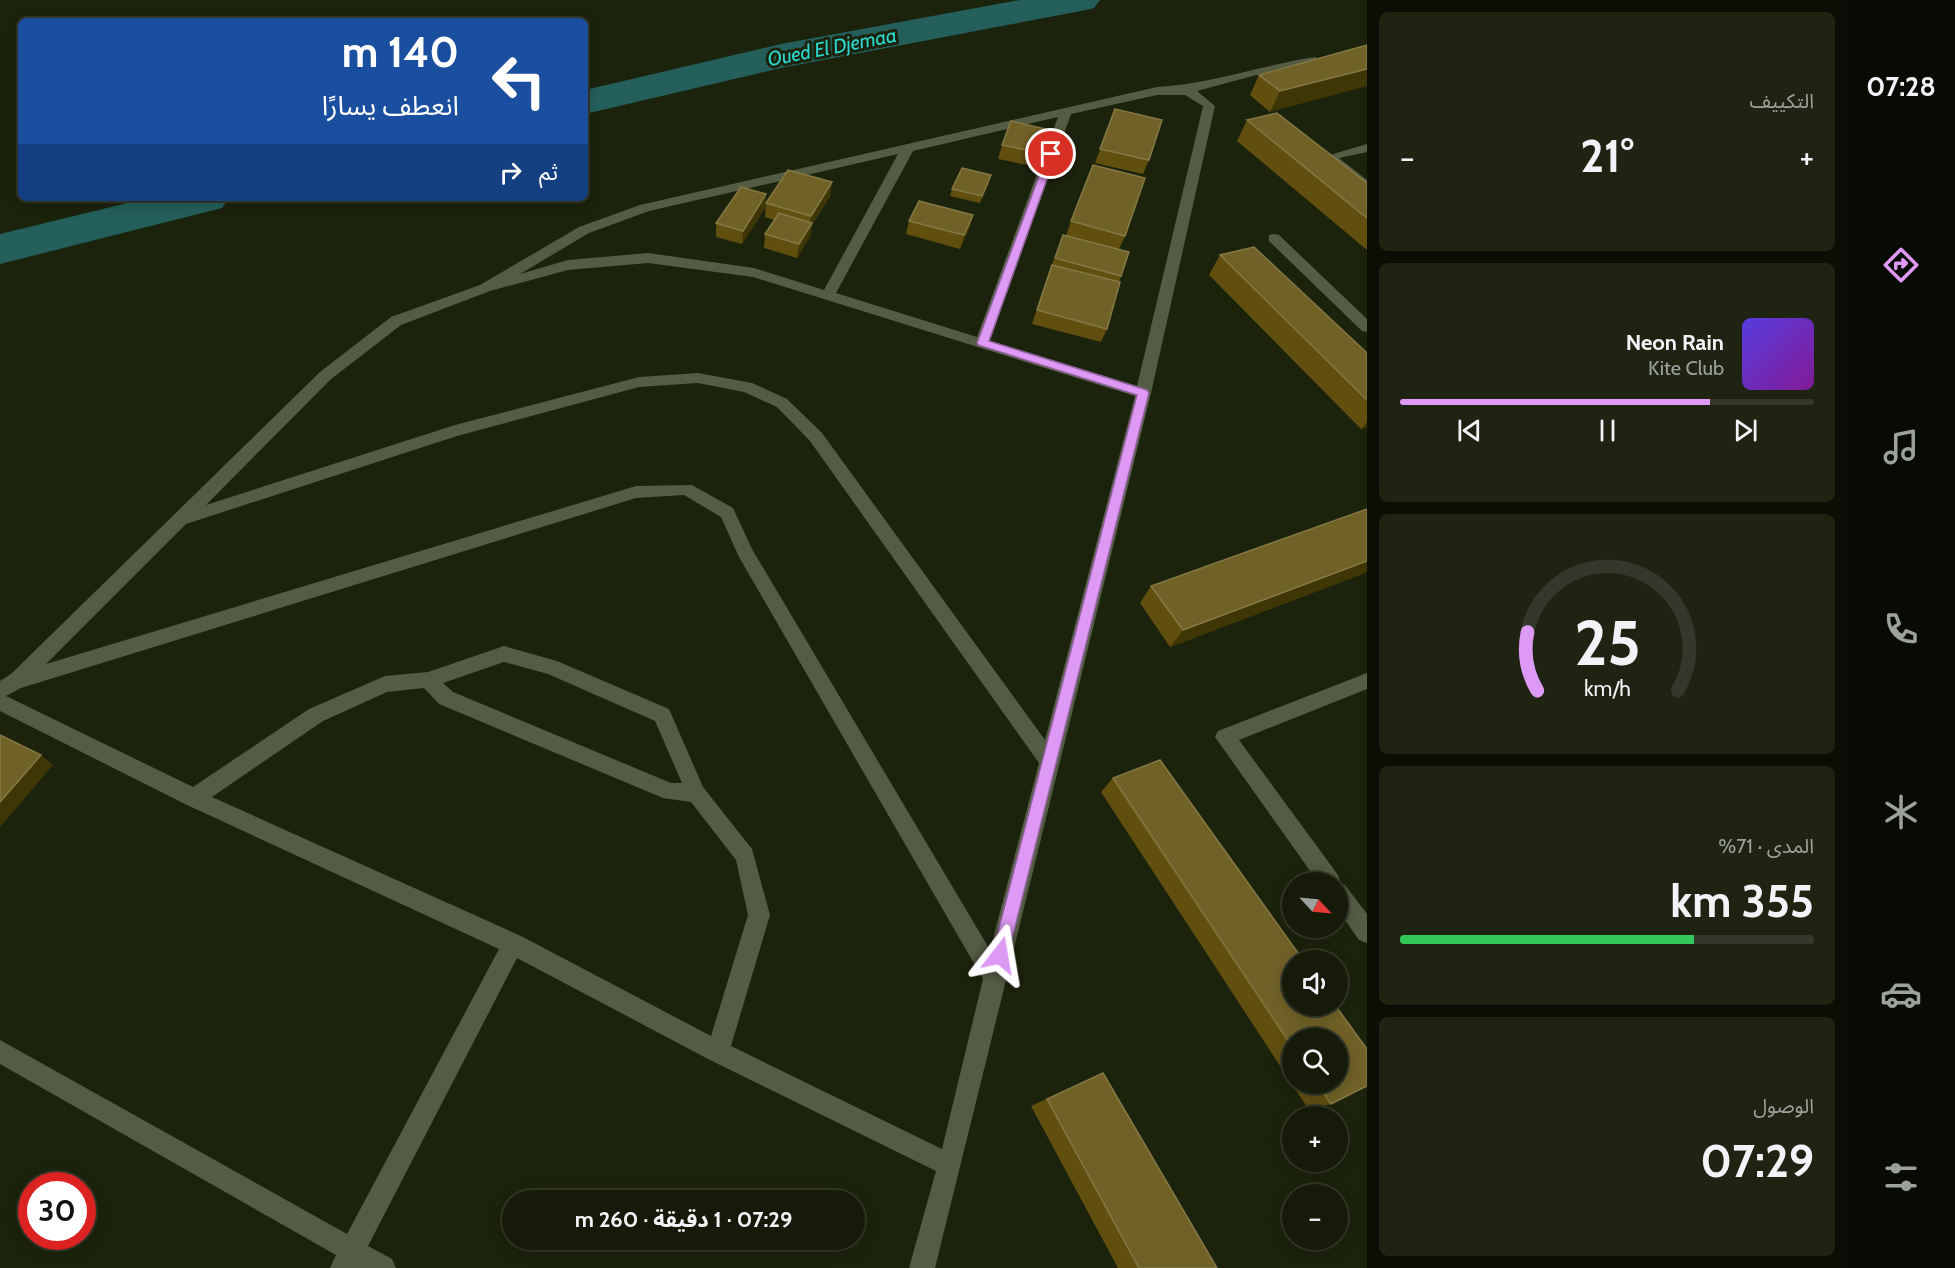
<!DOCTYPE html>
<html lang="ar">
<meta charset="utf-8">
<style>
:root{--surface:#151a09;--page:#1e2312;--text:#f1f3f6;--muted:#9da19c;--line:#34382a;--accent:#dd99f3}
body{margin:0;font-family:Cabin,"Noto Sans Arabic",sans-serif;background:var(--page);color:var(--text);direction:rtl;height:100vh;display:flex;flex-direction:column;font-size:22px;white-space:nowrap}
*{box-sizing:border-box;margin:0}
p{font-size:20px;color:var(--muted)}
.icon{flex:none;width:33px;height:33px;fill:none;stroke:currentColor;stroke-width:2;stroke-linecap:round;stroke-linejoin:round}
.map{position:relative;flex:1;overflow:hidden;direction:ltr}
.side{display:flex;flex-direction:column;gap:12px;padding:12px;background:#0c0e05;width:480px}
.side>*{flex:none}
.top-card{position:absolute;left:18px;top:18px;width:570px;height:183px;border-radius:9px;box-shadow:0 3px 15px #0003,0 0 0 2px var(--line);direction:rtl;background:#1a4fa0;color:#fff;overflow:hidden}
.needle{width:39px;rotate:116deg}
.fabs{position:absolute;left:1282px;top:872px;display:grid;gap:12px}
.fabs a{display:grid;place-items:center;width:66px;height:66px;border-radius:50%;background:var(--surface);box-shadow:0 3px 15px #0003,0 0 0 2px var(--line);font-size:30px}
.speed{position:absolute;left:18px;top:1172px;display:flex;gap:12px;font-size:30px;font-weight:700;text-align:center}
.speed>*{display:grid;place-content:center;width:78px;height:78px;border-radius:50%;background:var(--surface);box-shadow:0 3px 15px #0003,0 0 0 2px var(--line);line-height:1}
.speed .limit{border:9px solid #d22;background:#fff;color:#111}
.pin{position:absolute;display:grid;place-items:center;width:51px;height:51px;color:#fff;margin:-26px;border:3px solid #fff;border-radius:50%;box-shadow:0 2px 6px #0007}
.me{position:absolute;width:66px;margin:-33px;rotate:14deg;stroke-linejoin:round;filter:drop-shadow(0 0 4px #0008)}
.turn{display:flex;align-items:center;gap:21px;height:126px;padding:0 30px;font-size:27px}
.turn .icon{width:78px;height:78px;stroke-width:2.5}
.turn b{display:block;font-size:42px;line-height:51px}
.then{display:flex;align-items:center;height:57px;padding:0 30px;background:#0003;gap:12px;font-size:22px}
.big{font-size:45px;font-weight:700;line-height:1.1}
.side .card{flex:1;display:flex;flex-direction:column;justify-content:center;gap:9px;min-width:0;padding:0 21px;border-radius:9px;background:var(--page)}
.side .dial{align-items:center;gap:0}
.dial svg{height:156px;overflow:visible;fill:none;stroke:var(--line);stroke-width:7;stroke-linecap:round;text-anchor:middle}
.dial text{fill:var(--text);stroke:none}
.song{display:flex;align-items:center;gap:18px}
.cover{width:72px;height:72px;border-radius:9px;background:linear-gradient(135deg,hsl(250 70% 55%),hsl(290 70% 35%))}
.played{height:6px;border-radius:3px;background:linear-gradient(90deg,var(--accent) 75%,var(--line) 75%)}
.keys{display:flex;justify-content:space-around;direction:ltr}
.heat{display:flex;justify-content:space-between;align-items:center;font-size:33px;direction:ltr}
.charge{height:9px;border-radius:4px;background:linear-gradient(90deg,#34c759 71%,var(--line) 0)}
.trip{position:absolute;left:502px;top:1190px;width:363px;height:60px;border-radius:30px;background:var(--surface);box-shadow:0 3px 15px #0003,0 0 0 2px var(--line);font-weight:700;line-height:60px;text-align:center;direction:rtl}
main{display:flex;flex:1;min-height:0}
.dock{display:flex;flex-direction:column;width:108px;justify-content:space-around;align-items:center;background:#080a04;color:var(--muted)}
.dock .icon{width:42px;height:42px}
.dock .on{color:var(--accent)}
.dock b{font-size:27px;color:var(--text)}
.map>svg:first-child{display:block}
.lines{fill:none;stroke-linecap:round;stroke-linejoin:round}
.river{fill:#245f5b;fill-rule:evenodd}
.street{fill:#545c43;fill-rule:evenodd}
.wall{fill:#614f10;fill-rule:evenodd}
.shaded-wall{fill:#3f3605}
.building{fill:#706127;stroke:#847845;stroke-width:1.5}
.route{fill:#dd99f3;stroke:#90639e;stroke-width:1.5}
.labels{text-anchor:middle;stroke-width:6;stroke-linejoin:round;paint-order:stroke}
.far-water-label{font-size:20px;font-style:italic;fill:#2bd9d0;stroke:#1c230c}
</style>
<main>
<nav class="dock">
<b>07:28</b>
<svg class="icon on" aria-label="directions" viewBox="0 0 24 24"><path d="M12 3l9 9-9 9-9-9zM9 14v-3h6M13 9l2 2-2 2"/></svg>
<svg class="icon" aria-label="music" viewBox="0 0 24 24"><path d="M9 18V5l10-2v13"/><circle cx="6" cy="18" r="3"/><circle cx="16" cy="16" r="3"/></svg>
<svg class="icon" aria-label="phone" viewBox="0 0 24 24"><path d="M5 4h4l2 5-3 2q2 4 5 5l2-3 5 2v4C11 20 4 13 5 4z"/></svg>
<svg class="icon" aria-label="climate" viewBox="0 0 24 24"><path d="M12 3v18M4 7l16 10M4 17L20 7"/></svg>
<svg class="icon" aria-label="car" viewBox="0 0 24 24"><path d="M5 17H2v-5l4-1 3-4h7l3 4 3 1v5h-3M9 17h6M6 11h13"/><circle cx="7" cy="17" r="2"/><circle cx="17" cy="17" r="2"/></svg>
<svg class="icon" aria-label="filters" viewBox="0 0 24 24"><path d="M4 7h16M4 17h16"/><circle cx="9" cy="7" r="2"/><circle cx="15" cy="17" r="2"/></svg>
</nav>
<section class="side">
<div class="card"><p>التكييف</p>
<div class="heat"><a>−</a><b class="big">21°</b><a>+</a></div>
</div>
<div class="card">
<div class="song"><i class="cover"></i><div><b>Neon Rain</b><p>Kite Club</p></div></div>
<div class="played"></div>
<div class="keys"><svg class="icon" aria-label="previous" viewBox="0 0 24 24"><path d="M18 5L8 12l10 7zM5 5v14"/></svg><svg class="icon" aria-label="pause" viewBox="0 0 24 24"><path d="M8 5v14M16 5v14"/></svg><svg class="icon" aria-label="next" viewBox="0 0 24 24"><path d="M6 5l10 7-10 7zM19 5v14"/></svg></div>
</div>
<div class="card dial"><svg viewBox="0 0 100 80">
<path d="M14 69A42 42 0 1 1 86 69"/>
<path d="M14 69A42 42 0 0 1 9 39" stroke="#dd99f3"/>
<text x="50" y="56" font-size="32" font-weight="700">25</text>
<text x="50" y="72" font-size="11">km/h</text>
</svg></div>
<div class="card"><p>المدى · 71%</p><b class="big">355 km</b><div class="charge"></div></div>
<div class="card"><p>الوصول</p><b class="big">07:29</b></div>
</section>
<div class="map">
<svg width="1367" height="1268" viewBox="0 0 1367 1268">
<rect width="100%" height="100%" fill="#1c230c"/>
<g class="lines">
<g class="river">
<path d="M1020,0H1100L1094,8L1081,11L781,68L585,114V90L781,44Z"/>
<path d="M148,198H229L222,208L0,264V234Z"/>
</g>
<g class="street">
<path d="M1315,57L1319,59V63L1278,69L1197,91L1215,106L1151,393L935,1268H909L936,1171L710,1060L517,958L368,1246L392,1259L396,1268H330L336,1255L0,1064V1040L347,1234L499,949L187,805L0,711V681L11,674L320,372L391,317L480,285L579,227L640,205L1157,87C1211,84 1262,65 1315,57ZM1157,95H1185L1203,106L1137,386L990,341L1071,114ZM1058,117L977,337L836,293L913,151ZM898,154L824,290L754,268L648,253L568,260L520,274L589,233L649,211ZM648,263L753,277L1135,396L1045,740L822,433L787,399L752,383L698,373L639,377L455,425L206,505L330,380L401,325L490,291L568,270ZM698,383L744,392L777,407L810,441L1039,763L990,950L752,549L733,508L692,485L636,486L46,664L186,524L457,436L639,387ZM684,495L721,517L739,557L983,979L942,1149L731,1046L770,915L752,849L703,787L669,709L557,661L504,646L428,672L385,676L309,709L193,787L6,696L21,688L636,498ZM504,662L548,674L655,721L682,783H671L453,692L443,683ZM424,688L439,704L663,798L691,802L736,860L748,915L711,1036L521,936L212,797L323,721L387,692Z"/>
<path d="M1367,144V152L1339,158L1367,180V190L1323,157Z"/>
<path d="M1274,234L1279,235L1367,319V332L1362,331L1269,241V235Z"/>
<path d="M1367,673V689L1239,740L1338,875L1341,883L1345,885L1367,914V943L1359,940L1338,910V882H1318L1215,737L1218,731Z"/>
</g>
</g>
<g class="wall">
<path d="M1367,45L1270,112L1250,95L1259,75Z"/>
<path d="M1115,109L1149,160L1143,174L1095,163Z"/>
<path d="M1247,120L1367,183V250L1237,141Z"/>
<path d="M1050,130L1037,167L998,159L1002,145Z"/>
<path d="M991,175L989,183L980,203L950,196L952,189Z"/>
<path d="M832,182L830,196L812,225L810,236L797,258L764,248L765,234L775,220L765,217L766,203Z"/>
<path d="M766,194L765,208L742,244L716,237V223Z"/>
<path d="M973,215L969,229L960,249L906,234L909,221Z"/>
<path d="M1071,221L1125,236L1119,249L1121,276L1119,282L1107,329L1101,342L1032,324L1047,278L1063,235L1066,236Z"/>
<path d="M1220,255L1367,353V427L1361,429L1209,275Z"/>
<path d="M1367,509V572L1170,647L1140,603L1151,586Z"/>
<path d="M1160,760L1303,960H1293V1005H1335L1367,1049V1086L1331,1104L1309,1110L1101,792L1113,778ZM1293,1038H1338V1083H1293Z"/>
<path d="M1103,1073L1217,1268H1118L1031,1106Z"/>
</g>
<g class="shaded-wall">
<path d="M1367,69V86L1270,112L1280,91Z"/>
<path d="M991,175L989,183L980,203L982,196Z"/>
<path d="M832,182L830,196L812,225L810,236L797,258L799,244L809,227L811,216Z"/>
<path d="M766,194L765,208L742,244L743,231Z"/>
<path d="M973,215L969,229L960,249L964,235Z"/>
<path d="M1367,422V427L1361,429Z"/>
<path d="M1367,561V572L1170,647L1183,630Z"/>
<path d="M41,755L53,765L0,827V802Z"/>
</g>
<g class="building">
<path d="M1367,45V69L1280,91L1259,75Z"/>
<path d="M1115,109L1162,120L1149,160L1100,149Z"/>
<path d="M1277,113L1367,183V218L1247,120Z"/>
<path d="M1011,121L1050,130L1041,153L1002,145Z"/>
<path d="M1093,165L1145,178L1125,236L1071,221Z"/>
<path d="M962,168L991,175L982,196L952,189Z"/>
<path d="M788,170L832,182L811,216L766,203Z"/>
<path d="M741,187L766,194L743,231L716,223Z"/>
<path d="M919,201L973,215L964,235L909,221Z"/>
<path d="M779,213L812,223L799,244L765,234Z"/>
<path d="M1063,235L1129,252L1121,276L1055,258Z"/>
<path d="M1254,247L1367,353V400L1220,255Z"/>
<path d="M1052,265L1120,282L1107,329L1037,310Z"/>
<path d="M1367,509V561L1183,630L1151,586Z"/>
<path d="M0,735L41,755L0,802Z"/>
<path d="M1160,760L1303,960H1293V1005H1335L1367,1049V1086L1331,1104L1317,1083H1338V1038H1293V1048L1113,778Z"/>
<path d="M1103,1073L1217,1268H1139L1047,1099Z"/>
</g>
<path class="route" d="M1048,152L1056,154L989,341L1147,390L1149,393L1008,955L1006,961L1000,963L994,961L992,955L1137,395L978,345L977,343Z"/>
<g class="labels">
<g class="far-water-label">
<text transform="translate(832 47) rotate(-11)" y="7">Oued El Djemaa</text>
</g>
</g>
</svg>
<div class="fabs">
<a><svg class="needle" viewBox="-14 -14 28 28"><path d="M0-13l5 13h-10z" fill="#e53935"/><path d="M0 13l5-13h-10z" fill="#9da19c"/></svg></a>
<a><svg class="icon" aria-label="sound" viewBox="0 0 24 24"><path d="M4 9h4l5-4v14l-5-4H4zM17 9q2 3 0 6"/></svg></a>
<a><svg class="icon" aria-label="search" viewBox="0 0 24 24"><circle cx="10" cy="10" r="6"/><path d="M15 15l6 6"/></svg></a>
<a>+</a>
<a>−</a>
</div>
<div class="speed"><div class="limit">30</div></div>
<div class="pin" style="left:1051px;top:154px;background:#d93025"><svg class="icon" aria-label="arrive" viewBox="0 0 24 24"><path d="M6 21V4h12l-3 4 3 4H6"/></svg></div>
<svg class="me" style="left:1000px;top:955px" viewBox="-20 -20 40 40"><path d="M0-17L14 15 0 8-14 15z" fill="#dd99f3" stroke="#fff" stroke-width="4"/></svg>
<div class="trip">07:29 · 1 دقيقة · 260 m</div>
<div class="top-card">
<div class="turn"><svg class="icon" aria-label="left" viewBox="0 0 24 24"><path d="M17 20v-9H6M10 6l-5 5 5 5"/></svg><div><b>140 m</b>انعطف يسارًا</div></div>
<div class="then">ثم<svg class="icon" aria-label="right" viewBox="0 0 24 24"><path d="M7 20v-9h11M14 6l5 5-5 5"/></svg></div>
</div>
</div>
</main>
